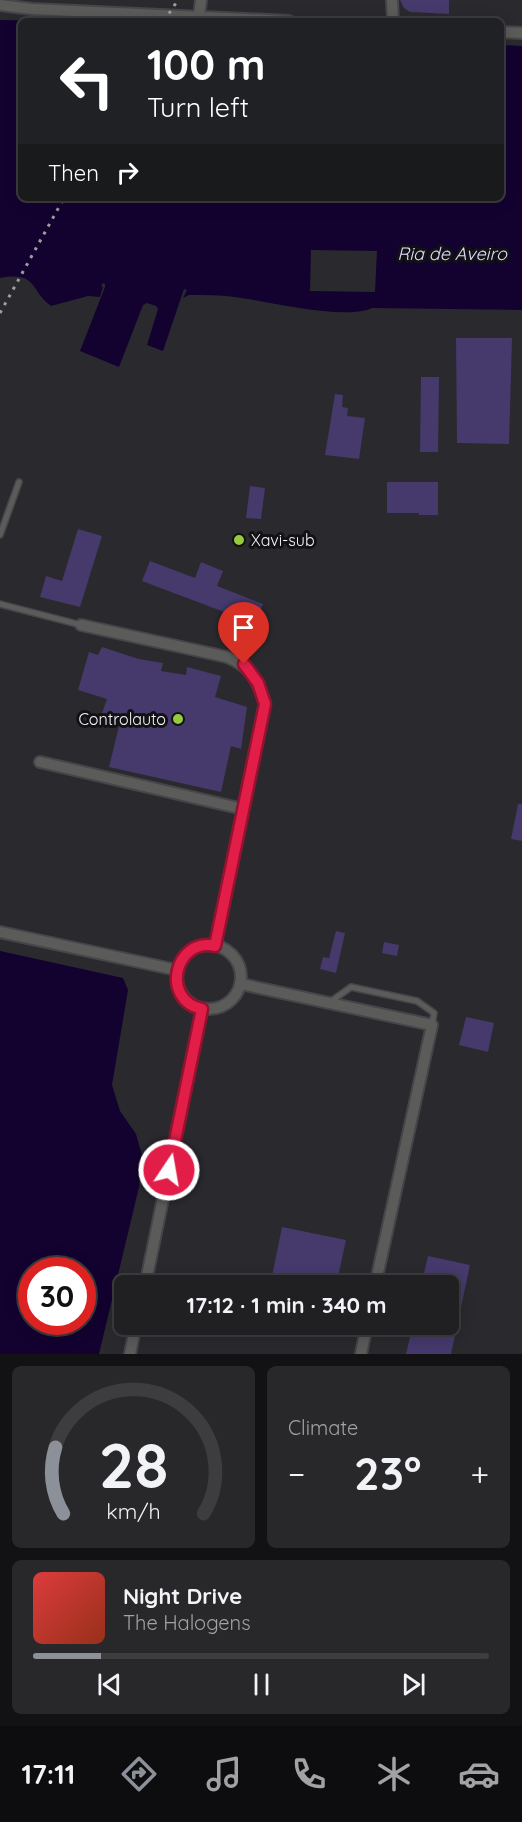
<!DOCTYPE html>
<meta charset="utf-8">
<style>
:root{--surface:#201f22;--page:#28272a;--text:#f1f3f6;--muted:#a2a2a5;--line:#3d3d40;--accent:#8c9099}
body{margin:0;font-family:Quicksand,sans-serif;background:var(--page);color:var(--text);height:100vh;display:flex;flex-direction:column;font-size:22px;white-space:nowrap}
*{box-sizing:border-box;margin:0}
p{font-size:20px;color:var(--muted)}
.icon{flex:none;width:33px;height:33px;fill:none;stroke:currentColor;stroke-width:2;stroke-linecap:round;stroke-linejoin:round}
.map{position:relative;height:1354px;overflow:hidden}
.side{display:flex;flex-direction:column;gap:12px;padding:12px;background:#121113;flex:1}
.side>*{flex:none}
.hud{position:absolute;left:18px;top:18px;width:486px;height:183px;border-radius:9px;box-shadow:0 3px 15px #0003,0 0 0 2px var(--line);background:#202124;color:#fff;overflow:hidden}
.speed{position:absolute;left:18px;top:1257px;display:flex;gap:12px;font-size:30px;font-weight:700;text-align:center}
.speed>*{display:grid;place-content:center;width:78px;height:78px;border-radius:50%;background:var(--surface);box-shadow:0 3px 15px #0003,0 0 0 2px var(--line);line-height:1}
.speed .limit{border:9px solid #d22;background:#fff;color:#111}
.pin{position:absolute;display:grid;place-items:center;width:51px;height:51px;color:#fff;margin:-62px -26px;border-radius:50% 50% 50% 0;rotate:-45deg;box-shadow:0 0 6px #0007}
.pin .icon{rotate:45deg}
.me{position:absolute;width:66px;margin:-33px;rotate:12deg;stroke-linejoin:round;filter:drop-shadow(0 0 4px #0008)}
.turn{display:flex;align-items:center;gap:21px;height:126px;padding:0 30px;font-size:27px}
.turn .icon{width:78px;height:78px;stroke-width:2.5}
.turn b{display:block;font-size:42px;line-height:51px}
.then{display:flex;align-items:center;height:57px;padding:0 30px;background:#0003;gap:12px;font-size:22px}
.big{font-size:45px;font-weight:700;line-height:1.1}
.side .tile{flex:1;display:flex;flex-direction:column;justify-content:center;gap:9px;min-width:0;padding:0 21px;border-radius:9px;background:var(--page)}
.side .dial{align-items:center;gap:0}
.dial svg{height:156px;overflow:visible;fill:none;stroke:var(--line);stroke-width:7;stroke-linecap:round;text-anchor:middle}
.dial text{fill:var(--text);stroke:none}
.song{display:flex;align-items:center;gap:18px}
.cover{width:72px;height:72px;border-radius:9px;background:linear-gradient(135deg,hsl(0 70% 55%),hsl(10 70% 35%))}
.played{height:6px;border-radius:3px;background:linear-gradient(90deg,var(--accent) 15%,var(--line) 15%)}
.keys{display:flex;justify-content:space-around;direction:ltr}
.heat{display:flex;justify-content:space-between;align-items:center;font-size:33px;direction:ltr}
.side .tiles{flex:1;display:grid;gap:12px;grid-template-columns:1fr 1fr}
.tile:last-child{grid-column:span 2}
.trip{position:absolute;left:114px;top:1275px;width:345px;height:60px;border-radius:9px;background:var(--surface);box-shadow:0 3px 15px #0003,0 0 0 2px var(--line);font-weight:700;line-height:60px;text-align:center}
.tab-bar{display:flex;height:96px;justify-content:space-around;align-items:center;background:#0d0c0e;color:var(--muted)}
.tab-bar .icon{width:42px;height:42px}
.tab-bar .current{color:var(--accent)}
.tab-bar b{font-size:27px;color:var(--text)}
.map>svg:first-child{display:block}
.water{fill:#130230;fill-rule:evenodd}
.building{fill:#46396c}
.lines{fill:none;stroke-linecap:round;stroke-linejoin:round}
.service-casing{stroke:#46454a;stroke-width:8}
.minor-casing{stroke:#46454a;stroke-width:14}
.service{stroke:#5b5c59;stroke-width:5}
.minor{stroke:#5b5c59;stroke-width:10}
.rail{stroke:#9e9da2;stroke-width:3;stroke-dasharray:3 6;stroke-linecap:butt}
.route-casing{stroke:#92132f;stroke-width:15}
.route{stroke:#e11d48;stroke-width:10}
.poi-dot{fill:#94cc3b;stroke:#121214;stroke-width:2}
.labels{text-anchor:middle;stroke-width:6;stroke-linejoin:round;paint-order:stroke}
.poi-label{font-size:16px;fill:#f5f4f8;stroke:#121214;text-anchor:start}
.water-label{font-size:18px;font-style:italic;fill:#e0dbfd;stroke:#121214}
</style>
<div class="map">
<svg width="522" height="1354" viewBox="0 0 522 1354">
<rect width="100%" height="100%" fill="#2a292e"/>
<g class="water">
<path d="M0,20L48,21H21V198H501V45L522,46V310L372,308C345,321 267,301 235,297C220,295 205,295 189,295L183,298L187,290L184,289L163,351L147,345L158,309L156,306L147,303L143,305L119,367L80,351L105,287V284L103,283L101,286L103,287L100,297L88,296L51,306C30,291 38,271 0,278ZM311,250L377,251L375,292L310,291Z"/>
<path d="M0,951L123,978L128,990L112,1085L120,1111L136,1134L142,1155L139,1187L99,1354H0ZM32,1270H82V1322H32Z"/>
</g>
<g class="building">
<path d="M400,0H449V14L410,12L404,8Z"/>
<path d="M456,338H512L509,444L457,443Z"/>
<path d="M421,377H439L438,452H420Z"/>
<path d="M335,394L343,395L342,407L348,408L347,416L365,418L359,459L325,455Z"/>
<path d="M387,482H438V515H419V513H387Z"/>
<path d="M250,486L265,488L261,519L246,518Z"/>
<path d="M78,529L102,536L80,607L40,597L46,576L62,581Z"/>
<path d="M150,561L195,578L201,562L223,571L217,586L263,604L256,624L142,581Z"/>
<path d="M102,647L139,659L163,663L161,671L186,675L187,667L221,676L215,697L247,707L241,749L231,746L221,792L109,767L120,722L101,716L107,699L78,690L89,652L98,655Z"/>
<path d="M518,804H522V841L511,839Z"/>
<path d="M336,931L345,933L336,973L320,969L323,957L329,958Z"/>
<path d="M384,942L399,945L397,956L382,953Z"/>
<path d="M466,1017L494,1023L488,1052L459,1045Z"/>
<path d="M282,1227L346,1240L336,1286H270Z"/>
<path d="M428,1256L470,1265L451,1354H406L413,1324H448V1286H421Z"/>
<path d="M286,1324H328L325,1337L286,1328Z"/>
</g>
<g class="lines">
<g class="service-casing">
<g id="service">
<path d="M0,535L19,482"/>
<path d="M0,604L81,625"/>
<path d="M330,1002L351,987L417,1001L434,1013L432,1025"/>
</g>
</g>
<g class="minor-casing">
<g id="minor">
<path d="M392,0L393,21"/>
<path d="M0,5L32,9L289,21"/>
<path d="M199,16L201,0"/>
<path d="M501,32L522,33"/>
<path d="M81,625L227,657C252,667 257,680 265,704L215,946"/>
<path d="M40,762L243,809"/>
<path d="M0,932L177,970"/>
<circle cx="209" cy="977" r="32"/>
<path d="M241,984L432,1025L375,1286"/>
<path d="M145,1286L202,1009"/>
<path d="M130,1354L136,1324"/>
<path d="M361,1354L367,1324"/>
</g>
</g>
<use href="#service" class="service"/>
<use href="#minor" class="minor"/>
<g class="rail">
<path d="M164,21L178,0"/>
<path d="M0,313L64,198"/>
</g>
</g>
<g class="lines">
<g class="route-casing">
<path id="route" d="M169,1170L202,1009C160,1000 175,937 215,946L265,704L258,683L244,664"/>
</g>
<use href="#route" class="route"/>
</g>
<g class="poi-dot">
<circle cx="239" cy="540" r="6"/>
<circle cx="178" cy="719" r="6"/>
</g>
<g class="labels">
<g class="poi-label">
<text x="251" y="546">Xavi-sub</text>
<text x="166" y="725" text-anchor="end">Controlauto</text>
</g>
<g class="water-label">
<text x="452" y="260">Ria de Aveiro</text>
</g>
</g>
</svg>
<div class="speed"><div class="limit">30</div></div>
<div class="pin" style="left:244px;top:664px;background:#d93025"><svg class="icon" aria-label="arrive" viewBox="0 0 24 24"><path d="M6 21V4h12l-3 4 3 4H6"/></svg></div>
<svg class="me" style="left:169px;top:1170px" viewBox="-20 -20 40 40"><circle r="17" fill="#e11d48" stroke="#fff" stroke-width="3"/><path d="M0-11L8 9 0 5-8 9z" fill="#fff"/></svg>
<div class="trip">17:12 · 1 min · 340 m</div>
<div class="hud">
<div class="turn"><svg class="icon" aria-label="left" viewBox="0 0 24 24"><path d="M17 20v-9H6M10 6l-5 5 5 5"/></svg><div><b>100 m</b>Turn left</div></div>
<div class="then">Then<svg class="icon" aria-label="right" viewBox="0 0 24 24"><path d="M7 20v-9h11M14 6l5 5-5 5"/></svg></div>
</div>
</div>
<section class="side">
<div class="tiles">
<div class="tile dial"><svg viewBox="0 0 100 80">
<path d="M14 69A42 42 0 1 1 86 69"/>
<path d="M14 69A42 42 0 0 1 10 35" stroke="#8c9099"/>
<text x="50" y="56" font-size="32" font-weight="700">28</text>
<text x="50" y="72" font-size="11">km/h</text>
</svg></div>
<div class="tile"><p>Climate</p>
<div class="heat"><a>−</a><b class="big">23°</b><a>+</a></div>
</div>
<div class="tile">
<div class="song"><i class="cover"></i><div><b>Night Drive</b><p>The Halogens</p></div></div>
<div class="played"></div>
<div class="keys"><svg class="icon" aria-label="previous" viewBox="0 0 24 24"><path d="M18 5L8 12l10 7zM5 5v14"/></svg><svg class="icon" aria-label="pause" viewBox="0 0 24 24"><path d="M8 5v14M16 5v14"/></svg><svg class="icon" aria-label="next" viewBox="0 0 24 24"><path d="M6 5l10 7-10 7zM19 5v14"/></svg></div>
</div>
</div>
</section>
<nav class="tab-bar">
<b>17:11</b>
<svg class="icon current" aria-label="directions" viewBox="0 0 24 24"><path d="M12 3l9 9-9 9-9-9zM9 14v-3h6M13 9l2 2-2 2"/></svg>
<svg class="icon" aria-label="music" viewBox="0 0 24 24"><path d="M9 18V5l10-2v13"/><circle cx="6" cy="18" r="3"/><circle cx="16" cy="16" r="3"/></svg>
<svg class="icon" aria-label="phone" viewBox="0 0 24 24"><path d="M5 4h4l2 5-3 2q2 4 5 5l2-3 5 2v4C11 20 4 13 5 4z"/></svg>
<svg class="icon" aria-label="climate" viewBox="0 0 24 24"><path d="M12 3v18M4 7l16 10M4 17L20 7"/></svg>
<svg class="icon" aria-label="car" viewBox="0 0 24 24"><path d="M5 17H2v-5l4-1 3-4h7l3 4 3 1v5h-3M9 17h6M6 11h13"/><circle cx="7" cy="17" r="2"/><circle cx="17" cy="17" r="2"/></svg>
</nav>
